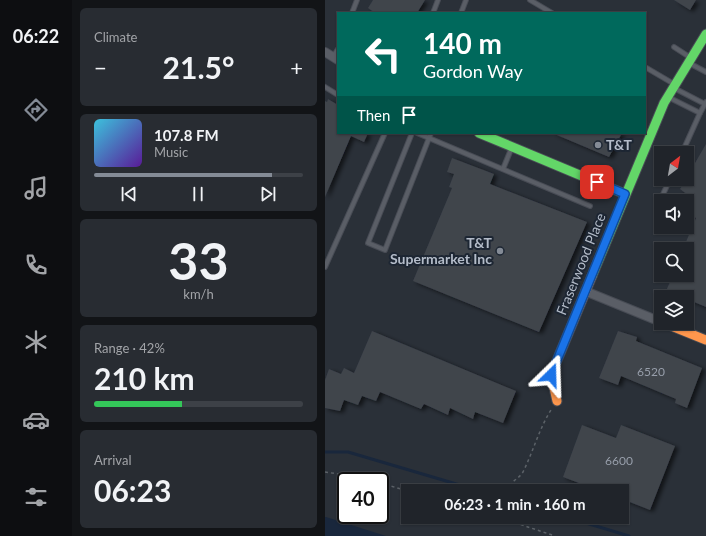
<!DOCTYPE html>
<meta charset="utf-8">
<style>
:root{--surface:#20242a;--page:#282c32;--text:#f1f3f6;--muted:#a2a4a8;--line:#3d4147;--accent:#848b96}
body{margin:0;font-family:Lato,sans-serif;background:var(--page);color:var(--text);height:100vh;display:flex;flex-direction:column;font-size:15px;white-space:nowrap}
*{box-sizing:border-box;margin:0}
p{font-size:13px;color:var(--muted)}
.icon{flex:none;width:22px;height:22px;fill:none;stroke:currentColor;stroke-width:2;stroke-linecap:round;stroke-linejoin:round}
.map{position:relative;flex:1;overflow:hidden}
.sheet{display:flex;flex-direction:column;gap:8px;padding:8px;background:#121417;width:253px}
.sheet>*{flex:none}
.top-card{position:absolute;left:12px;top:12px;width:309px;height:122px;border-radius:0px;box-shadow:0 1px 3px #0004,0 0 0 1px var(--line);background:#00695c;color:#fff;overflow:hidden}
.needle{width:26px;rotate:31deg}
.fabs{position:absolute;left:329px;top:146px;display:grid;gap:8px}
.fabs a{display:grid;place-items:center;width:40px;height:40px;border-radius:0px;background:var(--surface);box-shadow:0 1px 3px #0004,0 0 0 1px var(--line);font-size:20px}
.speed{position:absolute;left:12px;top:472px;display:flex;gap:8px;font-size:20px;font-weight:700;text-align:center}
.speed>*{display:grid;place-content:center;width:52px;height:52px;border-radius:50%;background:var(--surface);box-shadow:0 1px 3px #0004,0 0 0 1px var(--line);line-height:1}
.speed .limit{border:2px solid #111;border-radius:6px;background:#fff;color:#111}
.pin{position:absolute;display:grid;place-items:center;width:34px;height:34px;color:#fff;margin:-17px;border-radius:8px;box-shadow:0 2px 6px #0006}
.me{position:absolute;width:44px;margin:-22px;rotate:22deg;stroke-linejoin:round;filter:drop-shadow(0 0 3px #0008)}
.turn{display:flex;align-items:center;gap:14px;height:84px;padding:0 20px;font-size:18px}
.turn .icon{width:52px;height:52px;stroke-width:2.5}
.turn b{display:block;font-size:28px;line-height:34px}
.then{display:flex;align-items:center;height:38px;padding:0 20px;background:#0003;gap:8px;font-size:15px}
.big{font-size:30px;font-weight:700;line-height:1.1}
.sheet .tile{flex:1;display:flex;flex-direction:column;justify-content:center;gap:6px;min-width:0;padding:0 14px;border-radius:6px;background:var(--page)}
.sheet .dial{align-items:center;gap:0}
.dial b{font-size:52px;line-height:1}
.song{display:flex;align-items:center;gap:12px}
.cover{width:48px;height:48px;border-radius:6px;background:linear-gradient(135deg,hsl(190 70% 55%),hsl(270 70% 35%))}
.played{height:4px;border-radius:2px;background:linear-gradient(90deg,var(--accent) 85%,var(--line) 85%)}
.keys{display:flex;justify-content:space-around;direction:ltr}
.heat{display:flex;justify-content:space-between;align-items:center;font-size:22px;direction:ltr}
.charge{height:6px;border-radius:3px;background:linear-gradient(90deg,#34c759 42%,var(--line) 0)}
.trip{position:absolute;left:76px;top:484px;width:228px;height:40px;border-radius:0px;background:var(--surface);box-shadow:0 1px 3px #0004,0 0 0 1px var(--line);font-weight:700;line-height:40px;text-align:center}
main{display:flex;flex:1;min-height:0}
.dock{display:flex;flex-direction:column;width:72px;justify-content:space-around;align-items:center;background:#0d0e11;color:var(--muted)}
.dock .icon{width:28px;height:28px}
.dock .active{color:var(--accent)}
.dock b{font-size:18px;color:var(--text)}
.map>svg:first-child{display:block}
.water{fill:#19273c}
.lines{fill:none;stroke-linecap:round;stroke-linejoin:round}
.stream{stroke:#19273c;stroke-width:3}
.building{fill:#3f444c;filter:url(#shadow)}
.lane-casing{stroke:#484c55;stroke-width:6}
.street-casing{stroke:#484c55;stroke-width:10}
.fast-casing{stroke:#484c55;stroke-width:11}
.slow-casing{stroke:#484c55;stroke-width:11}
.path{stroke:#5c6268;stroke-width:1.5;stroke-dasharray:3 3;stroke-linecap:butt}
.lane{stroke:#5a5e66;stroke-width:4}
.street{stroke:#5a5e66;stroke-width:8}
.fast{stroke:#63d668;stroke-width:9}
.slow{stroke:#ff974d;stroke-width:9}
.route-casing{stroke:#114b97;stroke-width:10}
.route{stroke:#1a73e8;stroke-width:7}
.poi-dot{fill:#848b96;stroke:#1d2633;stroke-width:1.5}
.labels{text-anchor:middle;stroke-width:4;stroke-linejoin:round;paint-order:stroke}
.number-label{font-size:12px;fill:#979eaa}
.poi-label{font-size:14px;font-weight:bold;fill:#b4bcc9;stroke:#1d2633;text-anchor:start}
.street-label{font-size:14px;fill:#b4bcc9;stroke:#1d2633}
</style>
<main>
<nav class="dock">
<b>06:22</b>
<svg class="icon active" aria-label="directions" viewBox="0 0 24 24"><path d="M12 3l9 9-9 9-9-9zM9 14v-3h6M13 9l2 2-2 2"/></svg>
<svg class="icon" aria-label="music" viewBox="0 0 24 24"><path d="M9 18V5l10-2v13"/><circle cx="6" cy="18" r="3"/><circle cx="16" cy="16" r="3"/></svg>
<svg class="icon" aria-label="phone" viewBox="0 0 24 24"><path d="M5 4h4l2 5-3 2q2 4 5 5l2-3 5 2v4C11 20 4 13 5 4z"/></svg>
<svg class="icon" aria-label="climate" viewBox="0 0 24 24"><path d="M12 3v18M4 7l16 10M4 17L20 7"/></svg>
<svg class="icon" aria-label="car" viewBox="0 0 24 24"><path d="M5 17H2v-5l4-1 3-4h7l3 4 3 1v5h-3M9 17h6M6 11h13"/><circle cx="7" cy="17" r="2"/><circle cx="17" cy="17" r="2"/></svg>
<svg class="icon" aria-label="filters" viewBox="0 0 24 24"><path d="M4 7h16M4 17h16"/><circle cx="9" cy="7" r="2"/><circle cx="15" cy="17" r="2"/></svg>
</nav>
<section class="sheet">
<div class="tile"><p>Climate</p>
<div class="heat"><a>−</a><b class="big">21.5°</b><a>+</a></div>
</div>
<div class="tile">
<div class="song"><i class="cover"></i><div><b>107.8 FM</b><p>Music</p></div></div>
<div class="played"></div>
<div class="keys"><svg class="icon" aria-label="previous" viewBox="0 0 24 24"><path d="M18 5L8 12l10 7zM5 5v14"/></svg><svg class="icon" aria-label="pause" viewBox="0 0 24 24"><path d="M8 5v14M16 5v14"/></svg><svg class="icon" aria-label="next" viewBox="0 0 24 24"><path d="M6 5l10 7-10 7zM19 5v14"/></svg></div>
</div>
<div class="tile dial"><b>33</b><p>km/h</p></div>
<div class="tile"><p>Range · 42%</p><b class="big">210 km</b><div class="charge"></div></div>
<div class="tile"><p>Arrival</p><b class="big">06:23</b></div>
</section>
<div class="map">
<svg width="381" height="536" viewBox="0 0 381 536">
<defs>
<filter id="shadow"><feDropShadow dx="3.5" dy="2" stdDeviation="2" flood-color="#0009"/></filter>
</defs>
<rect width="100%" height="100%" fill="#2a3038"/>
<path class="water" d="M0,517H1L61,536H0Z"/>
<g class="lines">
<g class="stream">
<path d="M0,452H23L155,491"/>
<path d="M241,517L304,536"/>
</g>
</g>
<g class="building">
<path d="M48,0H100L92,13H50L43,8Z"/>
<path d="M349,0H371L365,10Z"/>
<path d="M3,99L13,105V133H43L39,142L26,136L0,197V101L2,102Z"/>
<path d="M227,133H297L284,157Z"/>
<path d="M381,144V307L362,299V297H357L341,291L348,275H362V249H358L371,218L362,214L368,199L355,189Z"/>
<path d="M127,158L169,174L165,184L262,222L214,332L88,281L127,188L124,187L129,174L122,172Z"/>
<path d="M47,331L191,391L178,423L150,412L148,419L125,408L123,415L99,404L96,409L55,392L51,401L37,396L33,405L19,400L15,411L0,408V380L4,369L16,374L19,368L29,373Z"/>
<path d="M293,331L312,337L311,341L377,368L362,408L350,403L351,399L296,376L293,385L274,378Z"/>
<path d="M257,425L291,438L296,425L350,446L325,510L297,499V491H275L238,477Z"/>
</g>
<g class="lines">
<g class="lane-casing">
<g id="lane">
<path d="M205,0L227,13"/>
<path d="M27,13L32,0"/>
<path d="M108,13L113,0"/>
<path d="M136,13L141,0"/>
<path d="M349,47L366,58"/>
<path d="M8,57L13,49"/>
<path d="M364,63L381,72"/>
<path d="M320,67L349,84"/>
<path d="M0,87L13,95"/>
<path d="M349,88L380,104"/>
<path d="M343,97L375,113"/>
<path d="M87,133L43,243L60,250L106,133"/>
<path d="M92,133L265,206"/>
<path d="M357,153L375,113L381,102"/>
<path d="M178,169L187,147"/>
<path d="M334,203L345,179"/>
<path d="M0,267L60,133"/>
</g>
</g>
<g class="street-casing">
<g id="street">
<path d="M0,52L13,60"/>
<path d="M260,291L336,322"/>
</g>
</g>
<g class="fast-casing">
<g id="fast">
<path d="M154,133L300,194"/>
<path d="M267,276L339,103L381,34"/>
</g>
</g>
<g class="slow-casing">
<g id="slow">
<path d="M339,323L381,340"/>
<path d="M232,401L226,375L267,276"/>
</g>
</g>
<g class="path">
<path d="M0,472L34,477L48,481"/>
<path d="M55,483L83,491"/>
<path d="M182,491C186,480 193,480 198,472C208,452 214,429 226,410"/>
<path d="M173,517L230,536"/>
</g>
<use href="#lane" class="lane"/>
<use href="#street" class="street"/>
<use href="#fast" class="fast"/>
<use href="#slow" class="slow"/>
</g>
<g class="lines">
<g class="route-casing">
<path id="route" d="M226,375L300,194L272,182"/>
</g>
<use href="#route" class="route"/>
</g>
<g class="poi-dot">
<circle cx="273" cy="145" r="4"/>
<circle cx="175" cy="251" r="4"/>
</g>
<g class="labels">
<g class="number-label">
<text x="326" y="376">6520</text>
<text x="294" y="465">6600</text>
</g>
<g class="poi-label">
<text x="281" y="150">T&amp;T</text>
<text x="167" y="248" text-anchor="end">T&amp;T<tspan x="167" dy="16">Supermarket Inc</tspan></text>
</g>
<g class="street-label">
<text transform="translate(256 264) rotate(-68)" y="5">Fraserwood Place</text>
</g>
</g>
</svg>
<div class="fabs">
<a><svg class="needle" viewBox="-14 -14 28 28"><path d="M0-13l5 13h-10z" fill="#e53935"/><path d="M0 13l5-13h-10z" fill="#a2a4a8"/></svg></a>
<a><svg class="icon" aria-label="sound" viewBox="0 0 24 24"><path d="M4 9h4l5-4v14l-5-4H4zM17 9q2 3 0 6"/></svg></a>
<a><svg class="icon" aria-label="search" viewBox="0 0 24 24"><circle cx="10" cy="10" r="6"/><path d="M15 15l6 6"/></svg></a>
<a><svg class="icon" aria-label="layers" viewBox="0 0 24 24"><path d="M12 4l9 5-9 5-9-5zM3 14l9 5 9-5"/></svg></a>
</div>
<div class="speed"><div class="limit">40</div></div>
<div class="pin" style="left:272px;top:182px;background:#d93025"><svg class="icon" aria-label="arrive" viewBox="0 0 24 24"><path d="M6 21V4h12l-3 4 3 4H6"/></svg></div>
<svg class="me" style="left:226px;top:375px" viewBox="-20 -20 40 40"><path d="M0-17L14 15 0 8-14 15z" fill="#1a73e8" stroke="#fff" stroke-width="4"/></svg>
<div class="trip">06:23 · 1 min · 160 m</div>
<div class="top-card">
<div class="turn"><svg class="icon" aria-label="left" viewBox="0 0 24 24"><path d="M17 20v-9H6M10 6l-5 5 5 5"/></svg><div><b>140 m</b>Gordon Way</div></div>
<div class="then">Then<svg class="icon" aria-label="arrive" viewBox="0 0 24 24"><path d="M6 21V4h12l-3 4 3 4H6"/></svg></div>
</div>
</div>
</main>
